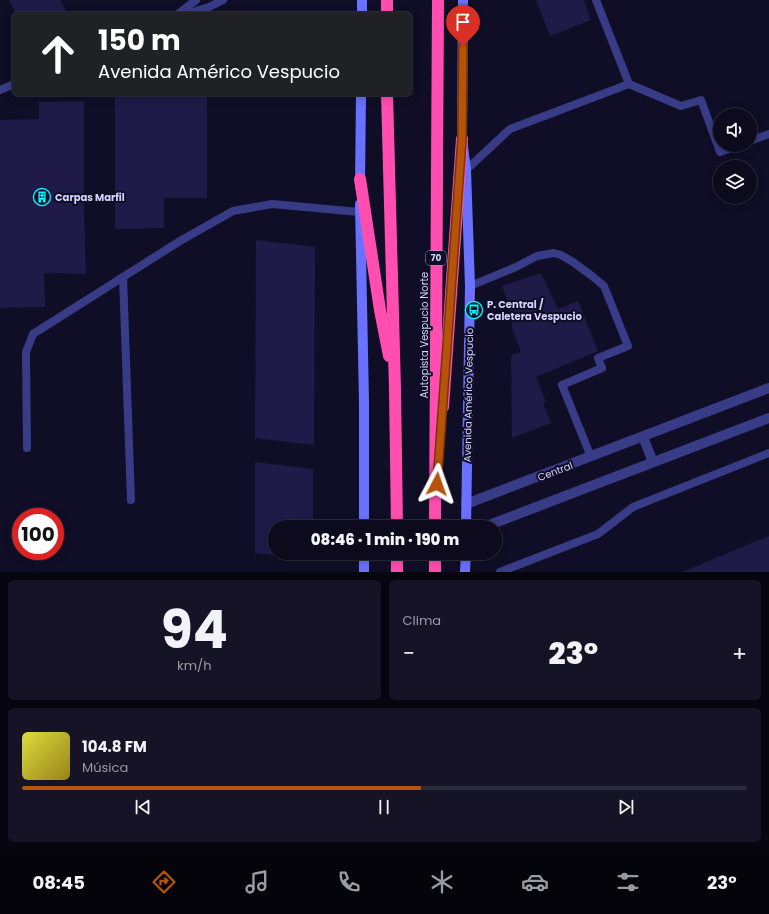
<!DOCTYPE html>
<html lang="es">
<meta charset="utf-8">
<style>
:root{--surface:#0c0a1c;--page:#151325;--text:#f1f3f6;--muted:#9a9aa3;--line:#2c2b3b;--accent:#b45309}
body{margin:0;font-family:Poppins,sans-serif;background:var(--page);color:var(--text);height:100vh;display:flex;flex-direction:column;font-size:15px;white-space:nowrap}
*{box-sizing:border-box;margin:0}
p{font-size:13px;color:var(--muted)}
.icon{flex:none;width:22px;height:22px;fill:none;stroke:currentColor;stroke-width:2;stroke-linecap:round;stroke-linejoin:round}
.map{position:relative;height:572px;overflow:hidden}
.side{display:flex;flex-direction:column;gap:8px;padding:8px;background:#07060f;flex:1}
.side>*{flex:none}
.banner{position:absolute;left:12px;top:12px;width:400px;height:84px;border-radius:6px;box-shadow:0 2px 10px #0003,0 0 0 1px var(--line);background:#202124;color:#fff;overflow:hidden}
.tools{position:absolute;left:713px;top:108px;display:grid;gap:8px}
.tools a{display:grid;place-items:center;width:44px;height:44px;border-radius:50%;background:var(--surface);box-shadow:0 2px 10px #0003,0 0 0 1px var(--line);font-size:20px}
.speed{position:absolute;left:12px;top:508px;display:flex;gap:8px;font-size:20px;font-weight:700;text-align:center}
.speed>*{display:grid;place-content:center;width:52px;height:52px;border-radius:50%;background:var(--surface);box-shadow:0 2px 10px #0003,0 0 0 1px var(--line);line-height:1}
.speed .limit{border:6px solid #d22;background:#fff;color:#111}
.pin{position:absolute;display:grid;place-items:center;width:34px;height:34px;color:#fff;margin:-41px -17px;border-radius:50% 50% 50% 0;rotate:-45deg;box-shadow:0 0 4px #0007}
.pin .icon{rotate:45deg}
.me{position:absolute;width:44px;margin:-22px;rotate:4deg;stroke-linejoin:round;filter:drop-shadow(0 0 3px #0008)}
.turn{display:flex;align-items:center;gap:14px;height:84px;padding:0 20px;font-size:18px}
.turn .icon{width:52px;height:52px;stroke-width:2.5}
.turn b{display:block;font-size:28px;line-height:34px}
.big{font-size:30px;font-weight:800;line-height:1.1}
.side .widget{flex:1;display:flex;flex-direction:column;justify-content:center;gap:6px;min-width:0;padding:0 14px;border-radius:6px;background:var(--page)}
.side .dial{align-items:center;gap:0}
.dial b{font-size:52px;line-height:1}
.song{display:flex;align-items:center;gap:12px}
.cover{width:48px;height:48px;border-radius:6px;background:linear-gradient(135deg,hsl(60 70% 55%),hsl(50 70% 35%))}
.played{height:4px;border-radius:2px;background:linear-gradient(90deg,var(--accent) 55%,var(--line) 55%)}
.keys{display:flex;justify-content:space-around;direction:ltr}
.heat{display:flex;justify-content:space-between;align-items:center;font-size:22px;direction:ltr}
.side .tiles{flex:1;display:grid;gap:8px;grid-template-columns:1fr 1fr}
.widget:last-child{grid-column:span 2}
.trip{position:absolute;left:268px;top:520px;width:234px;height:40px;border-radius:20px;background:var(--surface);box-shadow:0 2px 10px #0003,0 0 0 1px var(--line);font-weight:800;line-height:40px;text-align:center}
.tabs{display:flex;height:64px;justify-content:space-around;align-items:center;background:#05040b;color:var(--muted)}
.tabs .icon{width:28px;height:28px}
.tabs .selected{color:var(--accent)}
.tabs b{font-size:18px;color:var(--text)}
.map>svg:first-child{display:block}
.building{fill:#1f1a47}
.lines{fill:none;stroke-linecap:round;stroke-linejoin:round}
.service{stroke:#383b86;stroke-width:8}
.minor{stroke:#383b86;stroke-width:10}
.secondary{stroke:#6a71ff;stroke-width:10}
.motorway{stroke:#ff4eb0;stroke-width:12}
.route-casing{stroke:#753606;stroke-width:10}
.route{stroke:#b45309;stroke-width:7}
.labels{text-anchor:middle;stroke-width:4;stroke-linejoin:round;paint-order:stroke}
.shield{fill:#100e26;stroke:#9998be;stroke-width:1}
.shield-label{font-size:9px;font-weight:bold;fill:#d4d3ff}
.poi-label{font-size:10px;font-weight:bold;fill:#d4d3ff;stroke:#100e26;text-anchor:start}
.street-label{font-size:10px;fill:#d4d3ff;stroke:#100e26}
</style>
<div class="map">
<svg width="769" height="572" viewBox="0 0 769 572">
<rect width="100%" height="100%" fill="#100e26"/>
<g class="building">
<path d="M9,0H60L68,14H16Z"/>
<path d="M536,0H584L591,20L550,36Z"/>
<path d="M115,94H207V198H164V228L115,229Z"/>
<path d="M84,101V213L86,274L44,273L45,307L0,308V120L39,119V102Z"/>
<path d="M256,240L315,247L314,445L255,438Z"/>
<path d="M541,273L558,309L578,301L598,351L536,377L546,402L543,403L551,423L512,438L511,355L521,352L512,328V315L502,286Z"/>
<path d="M255,462L313,469V527H275V555L255,553Z"/>
<path d="M769,536V572H682Z"/>
</g>
<g class="lines">
<g class="service">
<path d="M596,0L629,84"/>
<path d="M178,14L196,0"/>
<path d="M186,14L209,7L223,0"/>
<path d="M0,90L14,84"/>
<path d="M750,141L769,134"/>
<path d="M466,170L510,129L629,84L681,106L701,100L720,152L739,145"/>
<path d="M123,277L131,500"/>
<path d="M470,286L516,267L537,256L554,253L561,255L573,262L592,276L604,286L628,346L598,358L602,368L562,385L591,457"/>
<path d="M27,448L26,352L33,334L180,241L233,211L272,204L359,212"/>
<path d="M500,572L598,534L633,507L769,453"/>
</g>
<g class="minor">
<path d="M643,437L653,462"/>
<path d="M466,504L769,388"/>
<path d="M484,527L769,418"/>
</g>
<g class="secondary">
<path d="M463,0L462,139L466,170L470,286L466,527"/>
<path d="M362,14V0"/>
<path d="M360,186L361,94"/>
<path d="M360,204L364,402V527"/>
<path d="M364,572V553"/>
<path d="M465,572L466,553"/>
</g>
<g class="motorway">
<path d="M387,14V0"/>
<path d="M387,94L395,389L397,527"/>
<path d="M360,179L380,310L389,356"/>
<path d="M443,407L462,139"/>
<path d="M435,527L438,0"/>
<path d="M397,553V572"/>
<path d="M435,553V572"/>
</g>
</g>
<g class="lines">
<g class="route-casing">
<path id="route" d="M437,484L462,139L463,46"/>
</g>
<use href="#route" class="route"/>
</g>
<defs>
<g id="building-ring" transform="scale(0.9)"><circle r="9.5" fill="#100e26" stroke="#00f8fe" stroke-width="1.5"/><path d="M-4-6H4V6H1V3H-1V6H-4ZM-2.5-4.3h1.7v1.8h-1.7ZM.8-4.3h1.7v1.8H.8ZM-2.5-1h1.7V.8h-1.7ZM.8-1h1.7V.8H.8Z" fill="#00f8fe"/></g>
<g id="bus-ring" transform="scale(0.9)"><circle r="9.5" fill="#100e26" stroke="#00f8fe" stroke-width="1.5"/><path d="M-5-6H5V4H4V6H2V4H-2V6H-4V4H-5ZM-3.5-4V0h7V-4ZM-3.5 1.2v1.5H-2V1.2ZM2 1.2v1.5H3.5V1.2Z" fill="#00f8fe"/></g>
</defs>
<g fill-rule="evenodd">
<use href="#building-ring" x="42" y="197"/>
<use href="#bus-ring" x="474" y="310"/>
</g>
<g class="labels">
<rect class="shield" x="426" y="251" width="20" height="14" rx="3"/>
<g class="shield-label">
<text x="436" y="261">70</text>
</g>
<g class="poi-label">
<text x="55" y="201">Carpas Marfil</text>
<text x="487" y="308">P. Central /<tspan x="487" dy="12">Caletera Vespucio</tspan></text>
</g>
<g class="street-label">
<text transform="translate(424 335) rotate(-90)" y="4">Autopista Vespucio Norte</text>
<text transform="translate(468 395) rotate(-89)" y="4">Avenida Américo Vespucio</text>
<text transform="translate(555 471) rotate(-21)" y="4">Central</text>
</g>
</g>
</svg>
<div class="tools">
<a><svg class="icon" aria-label="sound" viewBox="0 0 24 24"><path d="M4 9h4l5-4v14l-5-4H4zM17 9q2 3 0 6"/></svg></a>
<a><svg class="icon" aria-label="layers" viewBox="0 0 24 24"><path d="M12 4l9 5-9 5-9-5zM3 14l9 5 9-5"/></svg></a>
</div>
<div class="speed"><div class="limit">100</div></div>
<div class="pin" style="left:463px;top:46px;background:#d93025"><svg class="icon" aria-label="arrive" viewBox="0 0 24 24"><path d="M6 21V4h12l-3 4 3 4H6"/></svg></div>
<svg class="me" style="left:437px;top:484px" viewBox="-20 -20 40 40"><path d="M0-17L14 15 0 8-14 15z" fill="#b45309" stroke="#fff" stroke-width="4"/></svg>
<div class="trip">08:46 · 1 min · 190 m</div>
<div class="banner">
<div class="turn"><svg class="icon" aria-label="ahead" viewBox="0 0 24 24"><path d="M12 20V5M6 11l6-6 6 6"/></svg><div><b>150 m</b>Avenida Américo Vespucio</div></div>
</div>
</div>
<section class="side">
<div class="tiles">
<div class="widget dial"><b>94</b><p>km/h</p></div>
<div class="widget"><p>Clima</p>
<div class="heat"><a>−</a><b class="big">23°</b><a>+</a></div>
</div>
<div class="widget">
<div class="song"><i class="cover"></i><div><b>104.8 FM</b><p>Música</p></div></div>
<div class="played"></div>
<div class="keys"><svg class="icon" aria-label="previous" viewBox="0 0 24 24"><path d="M18 5L8 12l10 7zM5 5v14"/></svg><svg class="icon" aria-label="pause" viewBox="0 0 24 24"><path d="M8 5v14M16 5v14"/></svg><svg class="icon" aria-label="next" viewBox="0 0 24 24"><path d="M6 5l10 7-10 7zM19 5v14"/></svg></div>
</div>
</div>
</section>
<nav class="tabs">
<b>08:45</b>
<svg class="icon selected" aria-label="directions" viewBox="0 0 24 24"><path d="M12 3l9 9-9 9-9-9zM9 14v-3h6M13 9l2 2-2 2"/></svg>
<svg class="icon" aria-label="music" viewBox="0 0 24 24"><path d="M9 18V5l10-2v13"/><circle cx="6" cy="18" r="3"/><circle cx="16" cy="16" r="3"/></svg>
<svg class="icon" aria-label="phone" viewBox="0 0 24 24"><path d="M5 4h4l2 5-3 2q2 4 5 5l2-3 5 2v4C11 20 4 13 5 4z"/></svg>
<svg class="icon" aria-label="climate" viewBox="0 0 24 24"><path d="M12 3v18M4 7l16 10M4 17L20 7"/></svg>
<svg class="icon" aria-label="car" viewBox="0 0 24 24"><path d="M5 17H2v-5l4-1 3-4h7l3 4 3 1v5h-3M9 17h6M6 11h13"/><circle cx="7" cy="17" r="2"/><circle cx="17" cy="17" r="2"/></svg>
<svg class="icon" aria-label="filters" viewBox="0 0 24 24"><path d="M4 7h16M4 17h16"/><circle cx="9" cy="7" r="2"/><circle cx="15" cy="17" r="2"/></svg>
<b>23°</b>
</nav>
